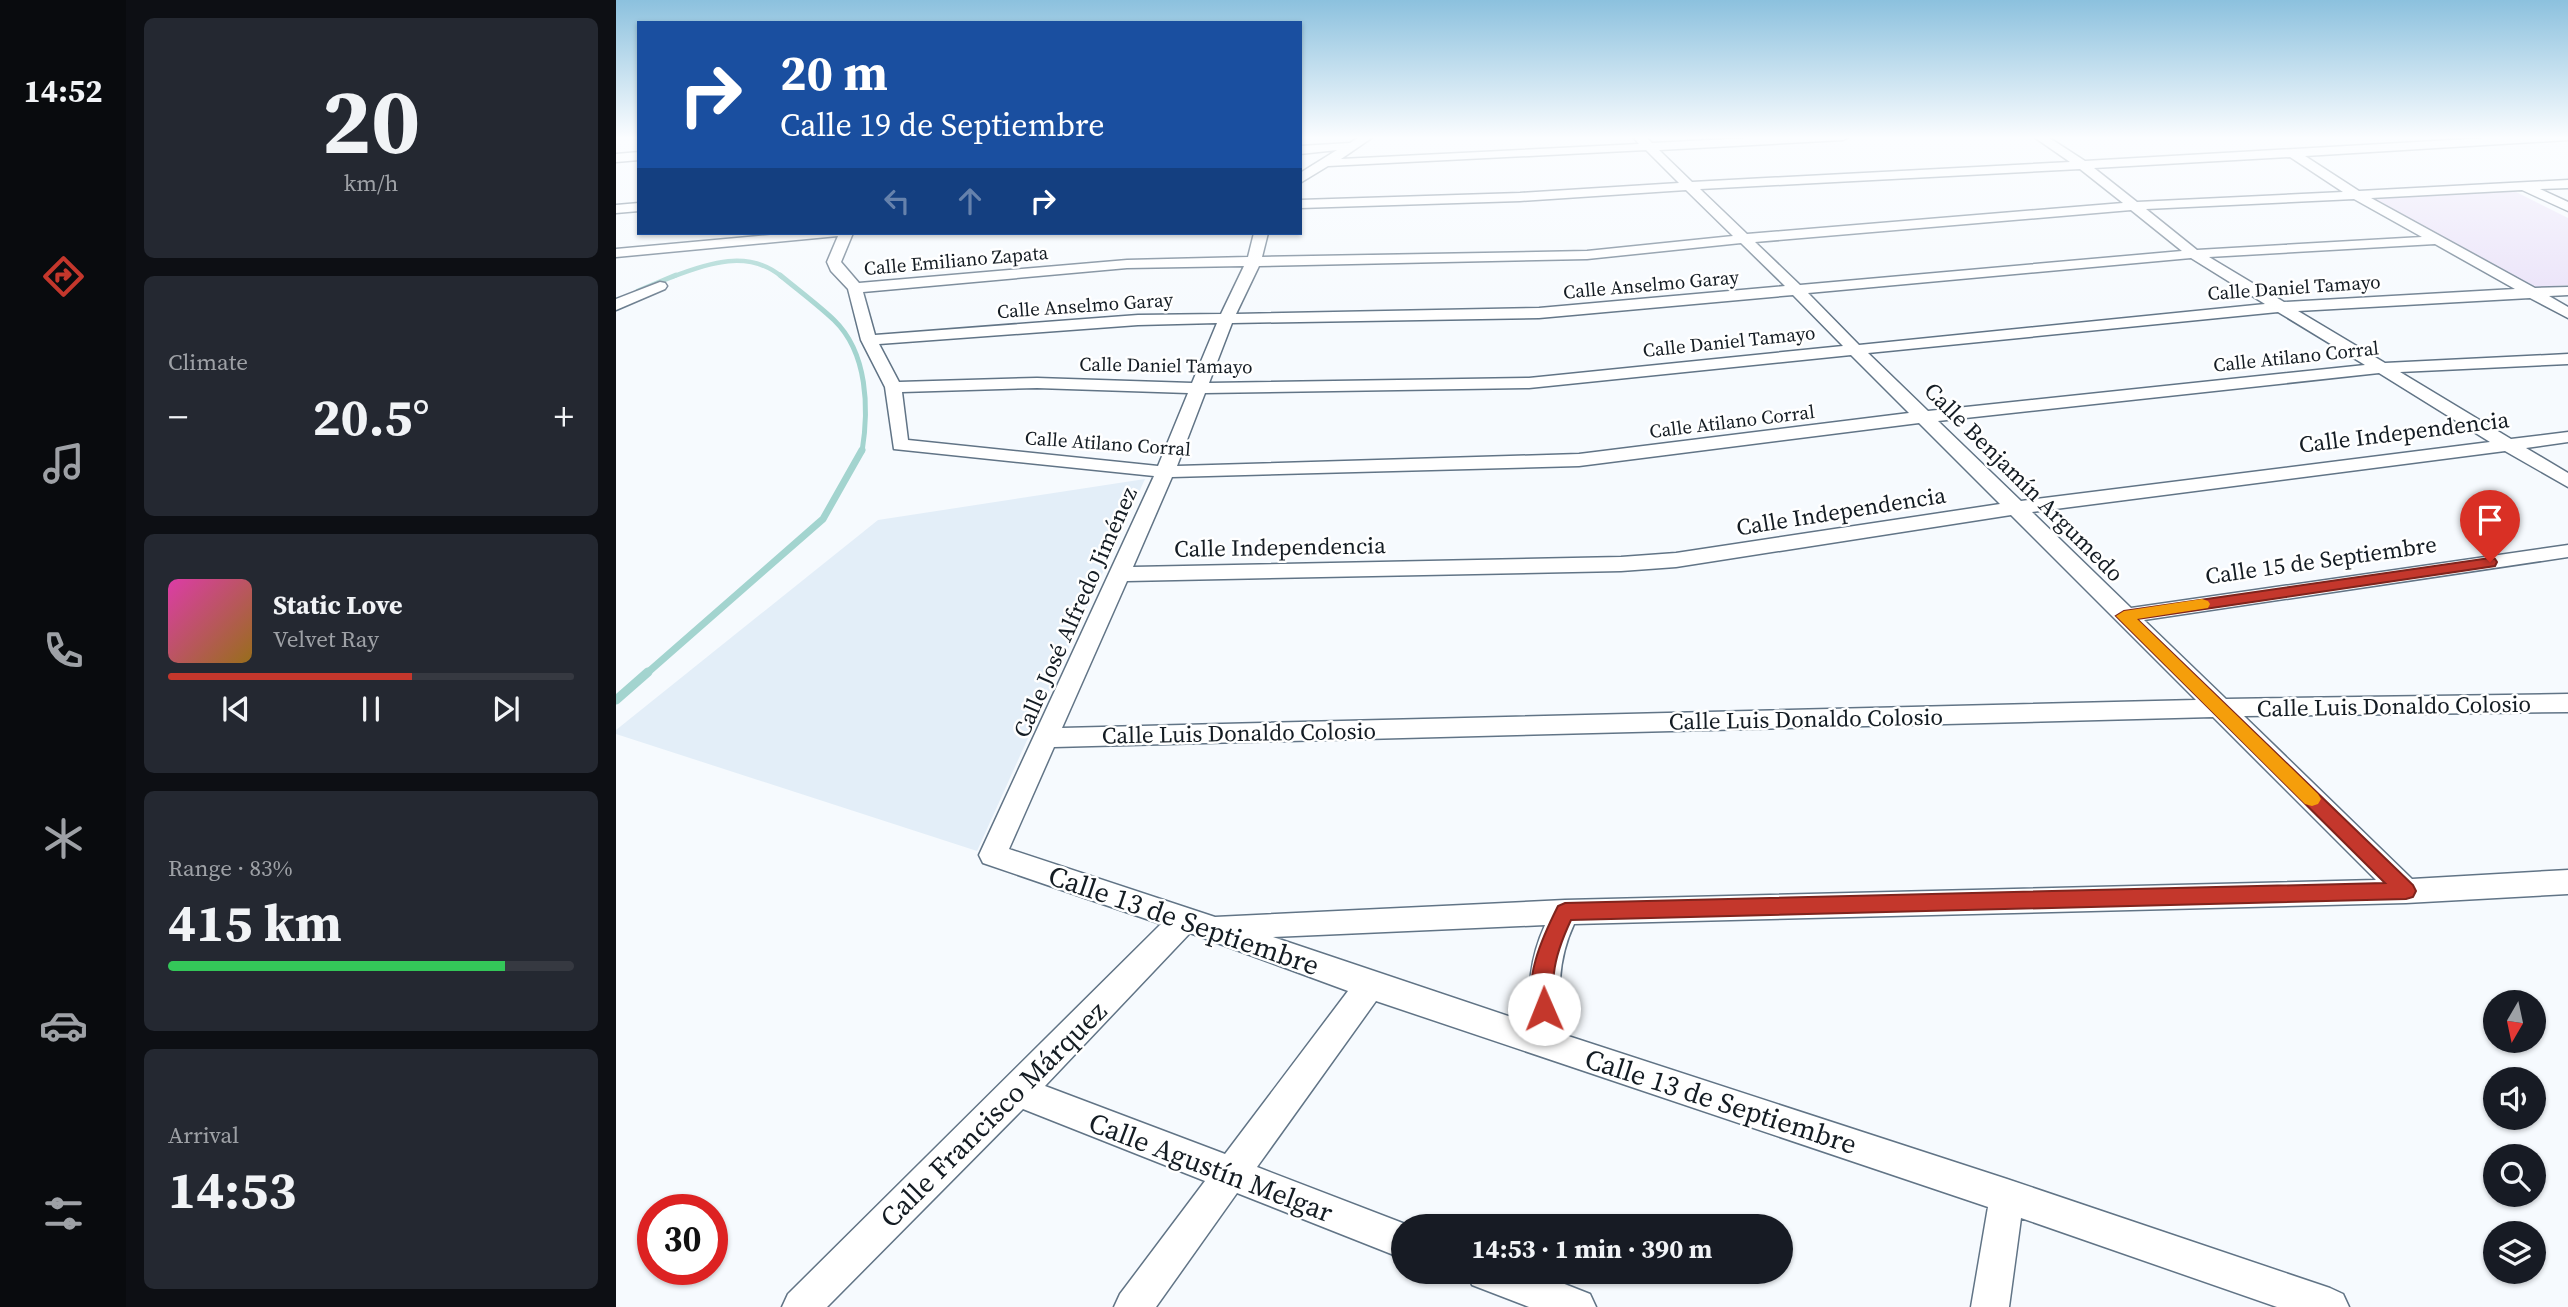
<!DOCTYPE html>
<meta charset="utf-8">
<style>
:root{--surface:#171b24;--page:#242831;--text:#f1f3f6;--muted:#9ea1a6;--line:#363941;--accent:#c4372c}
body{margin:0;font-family:"Source Serif 4",serif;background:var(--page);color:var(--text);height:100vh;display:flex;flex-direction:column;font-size:26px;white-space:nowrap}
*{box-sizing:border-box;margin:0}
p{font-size:23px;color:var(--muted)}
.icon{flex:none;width:38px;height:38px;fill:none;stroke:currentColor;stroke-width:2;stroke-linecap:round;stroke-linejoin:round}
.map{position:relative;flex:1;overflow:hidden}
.panel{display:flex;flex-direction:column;gap:18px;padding:18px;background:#0d0f14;width:490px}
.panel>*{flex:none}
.guide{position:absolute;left:21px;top:21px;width:665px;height:214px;border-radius:0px;box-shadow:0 2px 5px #0004;background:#1a4fa0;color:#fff;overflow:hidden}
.needle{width:46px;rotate:189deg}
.controls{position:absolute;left:1867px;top:990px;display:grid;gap:14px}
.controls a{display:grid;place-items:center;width:63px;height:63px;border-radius:50%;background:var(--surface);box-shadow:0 2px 5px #0004;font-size:35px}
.speed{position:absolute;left:21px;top:1194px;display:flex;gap:14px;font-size:35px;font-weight:700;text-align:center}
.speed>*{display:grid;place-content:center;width:91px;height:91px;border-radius:50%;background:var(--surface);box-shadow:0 2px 5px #0004;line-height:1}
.speed .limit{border:10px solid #d22;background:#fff;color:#111}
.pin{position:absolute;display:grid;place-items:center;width:60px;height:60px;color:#fff;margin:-72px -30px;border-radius:50% 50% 50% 0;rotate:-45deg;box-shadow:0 0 7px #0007}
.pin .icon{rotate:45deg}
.me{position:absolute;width:77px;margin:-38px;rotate:359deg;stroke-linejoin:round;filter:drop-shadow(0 0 5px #0008)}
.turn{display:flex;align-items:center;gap:24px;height:147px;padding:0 28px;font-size:32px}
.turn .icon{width:91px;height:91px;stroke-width:2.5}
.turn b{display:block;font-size:49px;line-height:60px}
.lanes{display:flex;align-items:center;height:66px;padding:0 28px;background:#0003;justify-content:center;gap:35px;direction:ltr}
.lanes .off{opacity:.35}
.big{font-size:52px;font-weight:700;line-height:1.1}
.panel .tile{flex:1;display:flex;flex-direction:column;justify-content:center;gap:10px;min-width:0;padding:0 24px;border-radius:10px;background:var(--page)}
.panel .dial{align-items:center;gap:0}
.dial b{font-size:91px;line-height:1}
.song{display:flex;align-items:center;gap:21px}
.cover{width:84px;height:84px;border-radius:10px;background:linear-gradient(135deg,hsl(320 70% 55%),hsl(40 70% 35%))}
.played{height:7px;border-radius:4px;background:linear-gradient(90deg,var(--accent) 60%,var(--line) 60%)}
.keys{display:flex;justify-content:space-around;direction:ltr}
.heat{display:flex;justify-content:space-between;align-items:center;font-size:38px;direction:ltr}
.charge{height:10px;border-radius:5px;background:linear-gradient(90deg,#34c759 83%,var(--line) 0)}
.trip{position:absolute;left:775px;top:1214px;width:402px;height:70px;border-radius:35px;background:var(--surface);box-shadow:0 2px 5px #0004;font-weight:700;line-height:70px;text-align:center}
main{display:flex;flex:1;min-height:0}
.dock{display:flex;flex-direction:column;width:126px;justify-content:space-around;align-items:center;background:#090b0e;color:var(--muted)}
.dock .icon{width:49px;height:49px}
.dock .active{color:var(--accent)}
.dock b{font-size:32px;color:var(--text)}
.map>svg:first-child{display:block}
.built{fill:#e3eef8}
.green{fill:#e9e0f8}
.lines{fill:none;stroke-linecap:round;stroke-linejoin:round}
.stream-far3{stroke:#a3d4cf;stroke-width:4.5}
.stream-far2{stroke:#a3d4cf;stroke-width:5}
.stream-far1{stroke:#a3d4cf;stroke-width:7}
.stream{stroke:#a3d4cf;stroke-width:9}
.street-casing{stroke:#617486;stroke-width:3}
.street{fill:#fff;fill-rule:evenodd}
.route{fill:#c4372c;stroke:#7f241d;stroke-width:2}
.slow{fill:#f59e0b}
.labels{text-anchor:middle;stroke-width:5;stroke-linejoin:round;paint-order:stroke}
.far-street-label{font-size:19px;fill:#141c23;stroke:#fff}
.street-label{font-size:23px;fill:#141c23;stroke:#fff}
.near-street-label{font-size:28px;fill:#141c23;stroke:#fff}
</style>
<main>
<nav class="dock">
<b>14:52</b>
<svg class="icon active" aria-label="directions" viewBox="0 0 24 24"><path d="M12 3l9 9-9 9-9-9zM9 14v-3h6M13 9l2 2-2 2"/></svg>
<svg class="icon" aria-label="music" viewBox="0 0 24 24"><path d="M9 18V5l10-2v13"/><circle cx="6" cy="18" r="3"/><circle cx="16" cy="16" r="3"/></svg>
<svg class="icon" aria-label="phone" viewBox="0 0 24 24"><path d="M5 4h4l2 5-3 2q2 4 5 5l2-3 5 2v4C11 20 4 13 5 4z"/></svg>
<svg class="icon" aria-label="climate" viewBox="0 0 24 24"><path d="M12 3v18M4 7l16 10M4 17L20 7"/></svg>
<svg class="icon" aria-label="car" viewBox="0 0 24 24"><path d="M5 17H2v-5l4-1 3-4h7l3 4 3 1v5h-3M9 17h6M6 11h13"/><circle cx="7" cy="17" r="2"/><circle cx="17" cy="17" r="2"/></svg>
<svg class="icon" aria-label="filters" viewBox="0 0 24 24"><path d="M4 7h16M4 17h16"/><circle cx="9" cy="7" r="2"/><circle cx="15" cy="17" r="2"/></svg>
</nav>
<section class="panel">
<div class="tile dial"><b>20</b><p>km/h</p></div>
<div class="tile"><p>Climate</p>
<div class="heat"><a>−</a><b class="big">20.5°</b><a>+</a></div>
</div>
<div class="tile">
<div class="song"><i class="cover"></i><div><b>Static Love</b><p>Velvet Ray</p></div></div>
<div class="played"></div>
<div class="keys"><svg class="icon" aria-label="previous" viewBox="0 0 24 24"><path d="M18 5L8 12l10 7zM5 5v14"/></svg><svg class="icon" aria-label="pause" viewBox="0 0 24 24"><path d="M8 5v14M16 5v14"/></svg><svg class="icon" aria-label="next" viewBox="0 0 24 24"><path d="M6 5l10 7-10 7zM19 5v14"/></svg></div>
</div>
<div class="tile"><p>Range · 83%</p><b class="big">415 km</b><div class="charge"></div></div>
<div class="tile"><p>Arrival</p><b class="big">14:53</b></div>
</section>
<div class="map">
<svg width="1952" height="1307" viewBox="0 0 1952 1307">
<rect width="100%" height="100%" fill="#f6fafe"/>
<path class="built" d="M529,479L361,851L0,734V730L262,520Z"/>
<path class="green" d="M1898,191L1952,218V285L1910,288L1760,199Z"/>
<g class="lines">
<path class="stream-far3" d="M56,277C92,263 133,249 166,277"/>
<g class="stream-far2">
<path d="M164,275C182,290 201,304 218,320C252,353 253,409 246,452"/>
<path d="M22,291L60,275"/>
</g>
<path class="stream-far1" d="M30,674L207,519L246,450"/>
<path class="stream" d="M0,700L32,672"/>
<g class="street-casing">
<g id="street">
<path d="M743,137H757L725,159L1023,144L1017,137H1030L1036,143L1153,137H1233L1227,140L1043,150L1076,182L1454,162L1418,137H1432L1469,161L1888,137H1952V140L1689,156L1743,191L1952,180V188L1924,189L1952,202V211L1906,190L1755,198L1919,288L1952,287V295L1933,296L1952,307V318L1914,298L1682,311L1769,363L1952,354V364L1784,372L1895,439L1952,432V442L1910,448L1952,473V487L1889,451L1416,512L1515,608L1952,545V557L1528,620L1610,699L1952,694V712L1628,716L1796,879L1952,870V894L1790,903L958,924C941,961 941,996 949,1035L1391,1179L1714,1288L1727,1294L1733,1307H1661L1405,1218L1393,1307H1355L1372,1207L760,1001L641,1167L797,1227H788V1259L621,1193L540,1307H498L504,1294L589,1181L407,1109L211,1307H166L172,1294L545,924L367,863L363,855L538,476L278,449L269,387L245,340L232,289L215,271L211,262L222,236L0,257V249L177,233H237L225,262L243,283L511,260L632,257L638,233H652L646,257L971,251L1117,236L1070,190L904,201L684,208V200L904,193L1063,183L1030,150L712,166L684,183V173L721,150L684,154V146L734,143ZM1674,157L1727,192L1521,202L1478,168ZM1464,169L1507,203L1131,234L1084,189ZM1738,199L1806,237L1581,250L1530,209ZM1515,210L1566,251L1184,285L1139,242ZM1125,243L1169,286L923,308L620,314L643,266L971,259ZM1819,244L1899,289L1668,302L1593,257ZM1575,258L1649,304L1243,345L1192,293ZM628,266L605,314L522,315L259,335L247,292L511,268ZM1177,295L1227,346L913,378L593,383L616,323L923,318ZM1662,312L1749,365L1312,411L1252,353ZM601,323L576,383L421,378L283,382L263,344L522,325ZM1235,355L1293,413L963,454L561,466L589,393L913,388ZM1763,373L1874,442L1405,501L1322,421ZM421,388L572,393L542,466L292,440L286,392ZM1303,423L1384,504L1060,553L1005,557L517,567L556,477L963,466ZM1395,515L1580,700L446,728L511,581L1005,571L1060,567ZM1597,717L1760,880L949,900L599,917L393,849L438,747ZM929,925C914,958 911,989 916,1024L657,937ZM574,933L732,991L609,1154L429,1086Z"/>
<path d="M23,152V160L0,162V154Z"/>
<path d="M23,203V211L0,213V205Z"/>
<path d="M44,282L49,283L51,286L49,289L0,310V299Z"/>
<path d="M851,1272H918L974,1294L980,1307H913L856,1285Z"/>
</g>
</g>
<use href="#street" class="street"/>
</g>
<linearGradient id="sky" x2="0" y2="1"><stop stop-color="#8cc1de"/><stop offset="0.43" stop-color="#fbfdff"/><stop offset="1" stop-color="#fbfdff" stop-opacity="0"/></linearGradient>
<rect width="1952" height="320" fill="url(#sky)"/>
<path class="route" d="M1874,558L1879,559L1881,562L1879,566L1521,619L1797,885L1800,891L1797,897L1790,899L955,920C947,937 940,954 938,973C936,987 941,1002 935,1016L928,1019L920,1016C905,982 927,936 942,906L949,903L1769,883L1500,616L1508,611Z"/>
<path class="slow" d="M1586,599L1592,601L1594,604L1592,608L1521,619L1702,794L1705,799L1702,804L1696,806L1689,804L1500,616L1508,611Z"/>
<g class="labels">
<g class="far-street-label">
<text transform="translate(340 260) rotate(-5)" y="7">Calle Emiliano Zapata</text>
<text transform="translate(1035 284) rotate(-5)" y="7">Calle Anselmo Garay</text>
<text transform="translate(1678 287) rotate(-4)" y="7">Calle Daniel Tamayo</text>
<text transform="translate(469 305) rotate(-4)" y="7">Calle Anselmo Garay</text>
<text transform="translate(1113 341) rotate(-6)" y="7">Calle Daniel Tamayo</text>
<text transform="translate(1680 356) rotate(-6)" y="7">Calle Atilano Corral</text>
<text transform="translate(550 365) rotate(1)" y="7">Calle Daniel Tamayo</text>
<text transform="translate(1116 421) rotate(-7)" y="7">Calle Atilano Corral</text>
<text transform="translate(492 443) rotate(4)" y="7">Calle Atilano Corral</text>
</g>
<g class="street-label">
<text transform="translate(1788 432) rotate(-7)" y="8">Calle Independencia</text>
<text transform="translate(1408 482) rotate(45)" y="8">Calle Benjamín Argumedo</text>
<text transform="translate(1225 511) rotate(-9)" y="8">Calle Independencia</text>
<text transform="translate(664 547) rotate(-1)" y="8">Calle Independencia</text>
<text transform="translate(1705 560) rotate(-8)" y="8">Calle 15 de Septiembre</text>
<text transform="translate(459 612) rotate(-66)" y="8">Calle José Alfredo Jiménez</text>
<text transform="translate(1778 706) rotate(-1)" y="8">Calle Luis Donaldo Colosio</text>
<text transform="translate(1190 719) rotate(-1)" y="8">Calle Luis Donaldo Colosio</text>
<text transform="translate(623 733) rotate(-1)" y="8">Calle Luis Donaldo Colosio</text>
</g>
<g class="near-street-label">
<text transform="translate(568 920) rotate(19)" y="10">Calle 13 de Septiembre</text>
<text transform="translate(1105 1101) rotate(18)" y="10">Calle 13 de Septiembre</text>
<text transform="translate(377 1114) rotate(-45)" y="10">Calle Francisco Márquez</text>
<text transform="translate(595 1167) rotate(21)" y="10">Calle Agustín Melgar</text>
</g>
</g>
</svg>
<div class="controls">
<a><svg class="needle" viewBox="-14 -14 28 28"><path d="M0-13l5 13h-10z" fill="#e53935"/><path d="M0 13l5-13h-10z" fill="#9ea1a6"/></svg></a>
<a><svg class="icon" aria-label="sound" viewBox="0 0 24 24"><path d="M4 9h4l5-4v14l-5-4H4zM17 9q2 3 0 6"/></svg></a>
<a><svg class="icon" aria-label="search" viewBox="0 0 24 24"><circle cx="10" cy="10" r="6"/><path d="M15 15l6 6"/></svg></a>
<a><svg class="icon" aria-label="layers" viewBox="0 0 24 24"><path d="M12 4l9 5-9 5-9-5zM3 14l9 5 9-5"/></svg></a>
</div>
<div class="speed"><div class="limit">30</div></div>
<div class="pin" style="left:1874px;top:562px;background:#d93025"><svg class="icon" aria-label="arrive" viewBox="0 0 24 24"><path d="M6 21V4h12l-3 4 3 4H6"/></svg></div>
<svg class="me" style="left:928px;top:1009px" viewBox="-20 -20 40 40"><circle r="19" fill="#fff"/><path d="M0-13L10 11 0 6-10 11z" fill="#c4372c"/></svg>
<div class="trip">14:53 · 1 min · 390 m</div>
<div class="guide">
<div class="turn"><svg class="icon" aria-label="right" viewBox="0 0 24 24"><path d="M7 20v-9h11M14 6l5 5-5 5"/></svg><div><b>20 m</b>Calle 19 de Septiembre</div></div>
<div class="lanes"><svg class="icon off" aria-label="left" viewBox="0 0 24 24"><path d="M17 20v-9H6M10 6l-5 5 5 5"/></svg><svg class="icon off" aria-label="ahead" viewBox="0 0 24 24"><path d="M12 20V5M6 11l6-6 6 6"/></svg><svg class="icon" aria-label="right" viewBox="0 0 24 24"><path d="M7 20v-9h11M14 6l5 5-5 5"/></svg></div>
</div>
</div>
</main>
